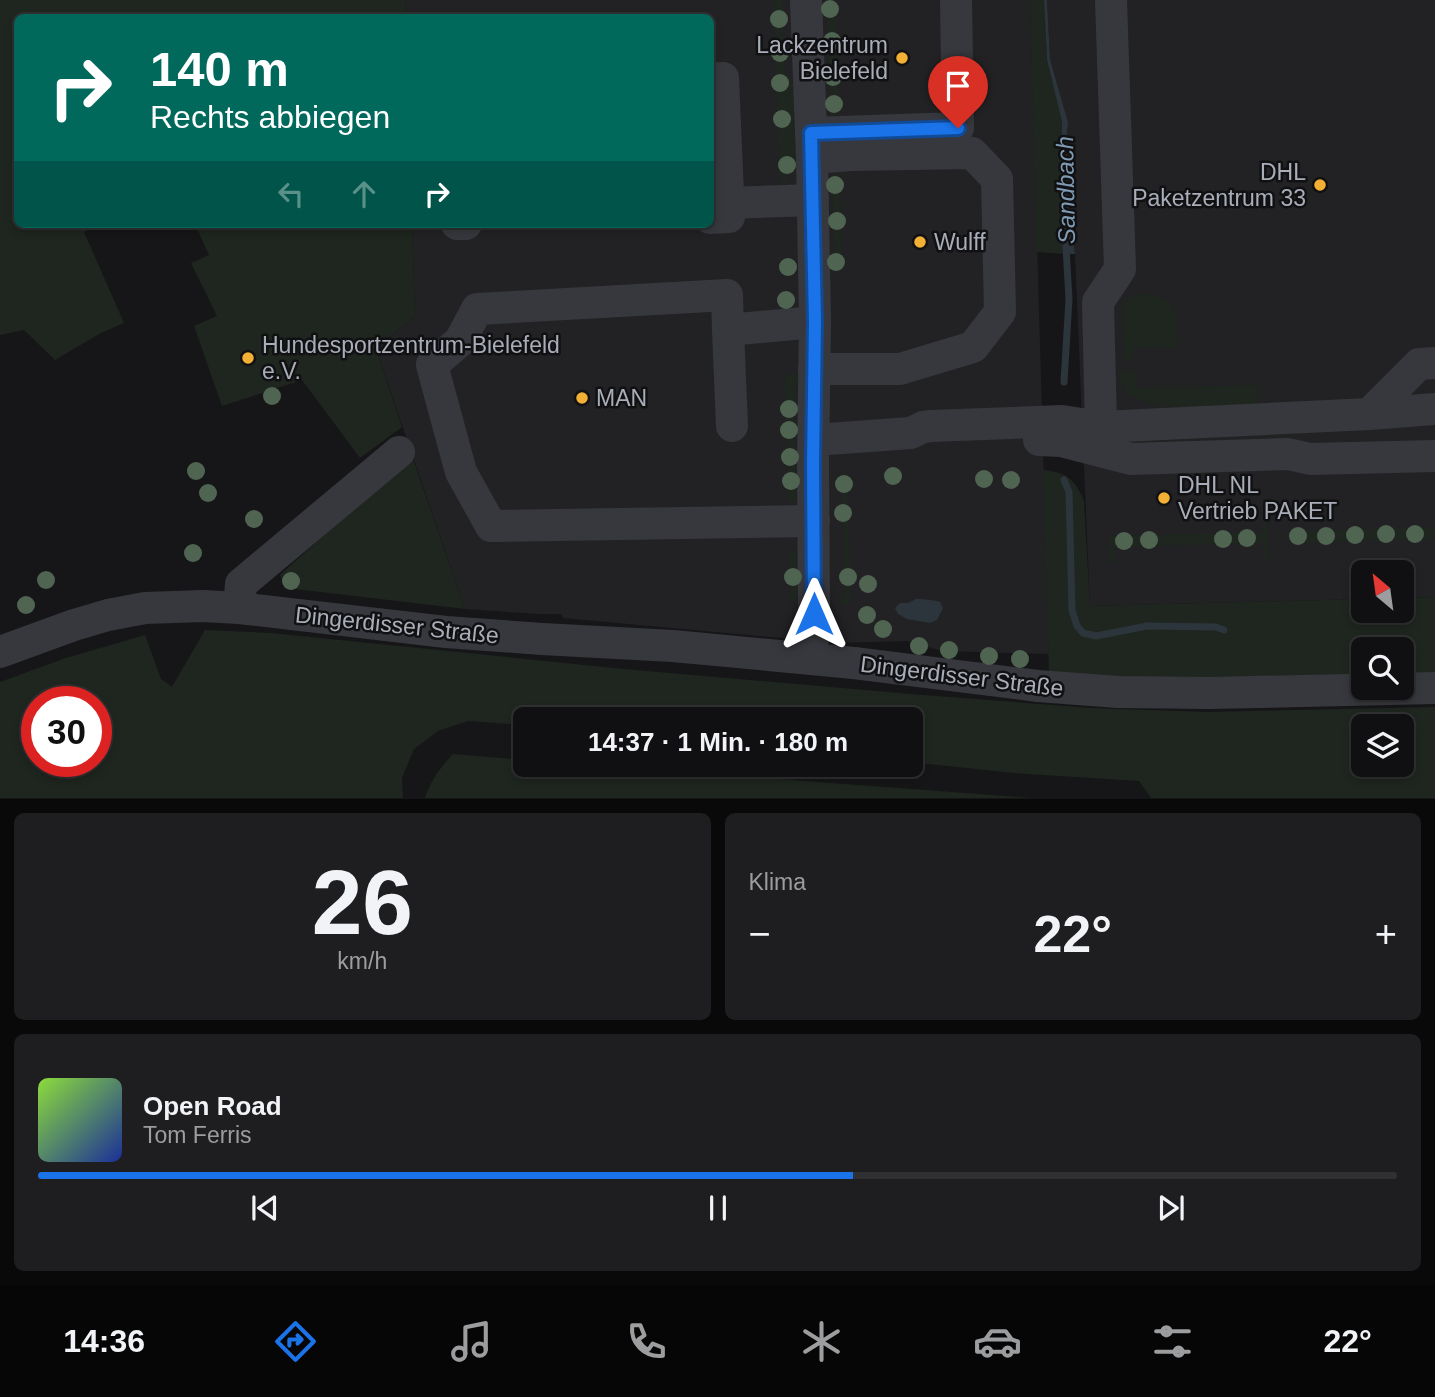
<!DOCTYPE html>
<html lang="de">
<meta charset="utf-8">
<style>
:root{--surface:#101012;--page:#1e1e20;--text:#f1f3f6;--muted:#9c9d9f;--line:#303032;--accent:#1a73e8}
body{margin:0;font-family:Helvetica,sans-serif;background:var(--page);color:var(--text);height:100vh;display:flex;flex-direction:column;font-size:26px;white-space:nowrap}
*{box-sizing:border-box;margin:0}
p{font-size:23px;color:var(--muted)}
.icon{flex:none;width:38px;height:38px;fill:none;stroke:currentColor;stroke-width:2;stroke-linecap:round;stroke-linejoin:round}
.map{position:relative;height:799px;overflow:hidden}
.sheet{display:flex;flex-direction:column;gap:14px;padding:14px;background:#09090a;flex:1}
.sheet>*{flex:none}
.hud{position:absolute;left:14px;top:14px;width:700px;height:214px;border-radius:10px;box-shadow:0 4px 10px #0003,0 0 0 2px var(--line);background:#00695c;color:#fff;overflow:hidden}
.needle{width:46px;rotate:331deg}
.controls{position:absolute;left:1351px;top:560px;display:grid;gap:14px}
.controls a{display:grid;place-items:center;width:63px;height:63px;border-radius:10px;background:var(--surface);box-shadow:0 4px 10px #0003,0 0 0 2px var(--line);font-size:35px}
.speed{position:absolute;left:21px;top:686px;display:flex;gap:14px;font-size:35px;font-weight:700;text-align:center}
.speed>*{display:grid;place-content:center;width:91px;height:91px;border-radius:50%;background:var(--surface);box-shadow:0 4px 10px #0003,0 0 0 2px var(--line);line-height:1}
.speed .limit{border:10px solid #d22;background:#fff;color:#111}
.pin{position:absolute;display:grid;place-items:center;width:60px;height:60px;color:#fff;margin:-72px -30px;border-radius:50% 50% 50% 0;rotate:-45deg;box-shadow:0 0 7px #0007}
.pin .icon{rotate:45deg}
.me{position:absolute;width:77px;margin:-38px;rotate:0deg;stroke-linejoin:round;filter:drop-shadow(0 0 5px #0008)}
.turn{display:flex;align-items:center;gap:24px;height:147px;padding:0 21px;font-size:32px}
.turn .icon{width:91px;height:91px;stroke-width:2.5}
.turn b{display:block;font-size:49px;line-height:60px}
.lanes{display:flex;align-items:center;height:66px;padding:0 21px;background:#0003;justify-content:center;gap:35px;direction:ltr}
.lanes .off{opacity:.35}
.big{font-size:52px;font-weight:600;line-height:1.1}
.sheet .card{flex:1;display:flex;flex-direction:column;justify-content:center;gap:10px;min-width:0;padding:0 24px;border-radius:10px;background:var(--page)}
.sheet .dial{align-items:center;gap:0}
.dial b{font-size:91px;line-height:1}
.song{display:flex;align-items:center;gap:21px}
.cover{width:84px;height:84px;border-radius:10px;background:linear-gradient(135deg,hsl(90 70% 55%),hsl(230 70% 35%))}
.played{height:7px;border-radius:4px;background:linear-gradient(90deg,var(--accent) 60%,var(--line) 60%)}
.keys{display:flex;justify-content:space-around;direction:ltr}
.heat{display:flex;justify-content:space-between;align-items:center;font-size:38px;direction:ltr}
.sheet .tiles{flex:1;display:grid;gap:14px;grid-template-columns:1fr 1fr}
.card:last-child{grid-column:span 2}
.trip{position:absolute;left:513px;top:707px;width:410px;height:70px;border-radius:10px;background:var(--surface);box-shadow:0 4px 10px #0003,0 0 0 2px var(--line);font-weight:600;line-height:70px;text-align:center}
.tabs{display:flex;height:112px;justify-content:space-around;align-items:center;background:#060607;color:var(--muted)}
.tabs .icon{width:49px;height:49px}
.tabs .selected{color:var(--accent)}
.tabs b{font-size:32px;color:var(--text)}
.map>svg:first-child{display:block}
.built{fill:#222225}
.green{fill:#1e261f;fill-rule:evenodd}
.water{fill:#2c353c}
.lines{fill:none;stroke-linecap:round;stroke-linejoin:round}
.stream{stroke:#2c353c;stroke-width:7}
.minor{stroke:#37383d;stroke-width:32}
.tree{fill:#506452}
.route-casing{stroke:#114b97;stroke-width:18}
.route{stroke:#1a73e8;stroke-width:12}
.poi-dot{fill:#f2b134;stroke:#111113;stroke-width:2.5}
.labels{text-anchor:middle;stroke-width:5;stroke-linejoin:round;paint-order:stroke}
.poi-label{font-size:23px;fill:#a8adb8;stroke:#111113;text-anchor:start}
.street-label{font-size:23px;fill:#a8adb8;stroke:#111113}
.water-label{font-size:24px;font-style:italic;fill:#7f9bb3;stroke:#111113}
</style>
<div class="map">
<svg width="1435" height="799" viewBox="0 0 1435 799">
<rect width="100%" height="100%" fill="#161618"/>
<g class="built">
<path d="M405,0H1030L1049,654L942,651L907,641L836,643L563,618L561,614H539L465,609L376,349L415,316L412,224H710V18L406,17Z"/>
<path d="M1047,0H1435V597L1402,598V572H1363V599L1090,606L1075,254L1064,169L1068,122L1050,59Z"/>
</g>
<g class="green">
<path d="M0,0H405L406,17L18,18V224H100L84,232L124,323L101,333L55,360L24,330L0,335Z"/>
<path d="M774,0H783L785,73L794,80L797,168L787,174V181H779Z"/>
<path d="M827,0H835L839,115H830Z"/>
<path d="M1030,0H1044L1047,60L1062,122L1060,169L1065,254L1036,252Z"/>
<path d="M832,174H840L842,268L825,269L826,264L834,253Z"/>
<path d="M195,224H412L415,316L376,349L402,427L360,458L302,380L222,406L194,326L217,316L191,263L209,255Z"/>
<path d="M1142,294C1158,294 1168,297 1176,311L1177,347L1135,348L1134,359L1124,360L1122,305L1129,297Z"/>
<path d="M1135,370L1136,388L1257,385L1258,405C1228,406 1153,414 1130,394C1123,389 1120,379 1117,371Z"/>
<path d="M799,374L794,417L796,501H788L784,375Z"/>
<path d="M412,456L465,609L286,588L280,575Z"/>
<path d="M1043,470C1068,473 1075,479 1084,501L1090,606L1363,599V611H1402V598L1435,597V676L1402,677V649H1363V678L1221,683L1049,674Z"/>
<path d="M841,482H848L851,603L841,604L840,600L844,595L846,587Z"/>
<path d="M1263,514L1267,517L1269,557L1266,560L1264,561L1263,543L1115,547L1114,564H1111L1108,562V538L1111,536L1263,532Z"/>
<path d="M1435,527V539L1290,543V531Z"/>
<path d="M789,551L797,552L798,585L797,600L791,601Z"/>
<path d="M205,630L271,633L624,669L911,694L1091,708L1206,712L1435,707V798H1151L1139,781L1014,773L910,762V719H525V725L468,721L438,731L414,749L402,778L403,798H0V682L66,658L145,635L161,679L172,687ZM37,702H96V761H37ZM1363,726H1402V765H1363Z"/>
<path d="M453,754L525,760V765H593L1032,798H425C431,780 440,768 453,754Z"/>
</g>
<g class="water">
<path d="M1044,0H1047L1050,59L1068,122L1064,169L1075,254H1065L1060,169L1062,122L1047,60Z"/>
<path d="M916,599C922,599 935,600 940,602L943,608L937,620L930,623L907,619L898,614L895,608L900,603H908Z"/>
</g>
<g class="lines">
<g class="stream">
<path d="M1064,382L1069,299L1066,247"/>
<path d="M1064,480L1069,492L1072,610L1077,626L1083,633L1096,636L1147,626L1216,627L1224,630"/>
</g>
<g class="minor">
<path d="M806,0L812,158L815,322L813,463L814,614L812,659"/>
<path d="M710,79L723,78L729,217L710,218"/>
<path d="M811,133L958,128L956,0"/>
<path d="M812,158L850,155L972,153L997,179L1000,312L973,347L900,369H814"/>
<path d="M728,203L813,200"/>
<path d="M457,224H466"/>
<path d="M728,330L732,426"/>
<path d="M1369,414L1435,409"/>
<path d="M1101,427L1098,302L1120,269L1111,0"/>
<path d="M814,440L911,433L923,427L931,426L1062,421L1101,427L1369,414L1419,364L1435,363"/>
<path d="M1039,440L1061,441L1131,459L1288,454L1310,459L1435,456"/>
<path d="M814,521L491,526L461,472L432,365L460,341L477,309L727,295L728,330L815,322"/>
<path d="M239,608L241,584L399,452"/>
<path d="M0,652L74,625L108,615L145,608L203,606L239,608L446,632L542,639L673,646L854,663L1038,686L1118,692L1210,693L1435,688"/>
</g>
</g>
<g class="tree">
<circle cx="830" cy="9" r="9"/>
<circle cx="779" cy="19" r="9"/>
<circle cx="832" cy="41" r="9"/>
<circle cx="780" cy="53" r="9"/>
<circle cx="833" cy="77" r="9"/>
<circle cx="780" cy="83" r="9"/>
<circle cx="834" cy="104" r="9"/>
<circle cx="782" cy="119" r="9"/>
<circle cx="787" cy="165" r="9"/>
<circle cx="835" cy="185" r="9"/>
<circle cx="837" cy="221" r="9"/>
<circle cx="836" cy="262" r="9"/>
<circle cx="788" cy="267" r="9"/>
<circle cx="786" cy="300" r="9"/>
<circle cx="272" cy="396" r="9"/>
<circle cx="789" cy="409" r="9"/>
<circle cx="789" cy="430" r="9"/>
<circle cx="790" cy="457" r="9"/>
<circle cx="196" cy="471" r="9"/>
<circle cx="893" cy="476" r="9"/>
<circle cx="984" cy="479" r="9"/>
<circle cx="1011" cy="480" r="9"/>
<circle cx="791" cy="481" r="9"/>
<circle cx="844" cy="484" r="9"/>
<circle cx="208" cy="493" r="9"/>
<circle cx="843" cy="513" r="9"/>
<circle cx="254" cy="519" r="9"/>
<circle cx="1386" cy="534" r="9"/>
<circle cx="1415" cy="534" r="9"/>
<circle cx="1355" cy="535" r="9"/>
<circle cx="1298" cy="536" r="9"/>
<circle cx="1326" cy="536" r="9"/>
<circle cx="1247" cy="538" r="9"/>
<circle cx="1223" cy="539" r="9"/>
<circle cx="1149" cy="540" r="9"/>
<circle cx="1124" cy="541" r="9"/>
<circle cx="193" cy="553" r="9"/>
<circle cx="793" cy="577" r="9"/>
<circle cx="848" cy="577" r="9"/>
<circle cx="46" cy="580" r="9"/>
<circle cx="291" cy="581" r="9"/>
<circle cx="868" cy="584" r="9"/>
<circle cx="26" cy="605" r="9"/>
<circle cx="867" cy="615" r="9"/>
<circle cx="883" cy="629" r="9"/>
<circle cx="919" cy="646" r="9"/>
<circle cx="949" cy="650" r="9"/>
<circle cx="989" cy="656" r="9"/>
<circle cx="1020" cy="659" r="9"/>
</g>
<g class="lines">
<g class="route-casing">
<path id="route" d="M814,614L813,463L815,322L811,133L958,128"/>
</g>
<use href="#route" class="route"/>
</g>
<g class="poi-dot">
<circle cx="902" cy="58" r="7"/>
<circle cx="1320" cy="185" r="7"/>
<circle cx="920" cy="242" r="7"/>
<circle cx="248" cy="358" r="7"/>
<circle cx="582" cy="398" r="7"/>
<circle cx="1164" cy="498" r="7"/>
</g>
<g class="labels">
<g class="poi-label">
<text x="888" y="53" text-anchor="end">Lackzentrum<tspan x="888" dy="26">Bielefeld</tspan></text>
<text x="1306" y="180" text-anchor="end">DHL<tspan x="1306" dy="26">Paketzentrum 33</tspan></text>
<text x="934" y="250">Wulff</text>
<text x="262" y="353">Hundesportzentrum-Bielefeld<tspan x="262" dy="26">e.V.</tspan></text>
<text x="596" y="406">MAN</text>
<text x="1178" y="493">DHL NL<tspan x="1178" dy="26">Vertrieb PAKET</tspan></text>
</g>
<g class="street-label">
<text transform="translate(397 625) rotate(6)" y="8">Dingerdisser Straße</text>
<text transform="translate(962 676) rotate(7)" y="8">Dingerdisser Straße</text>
</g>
<g class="water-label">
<text transform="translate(1066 190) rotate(-91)" y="8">Sandbach</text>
</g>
</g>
</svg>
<div class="controls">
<a><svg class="needle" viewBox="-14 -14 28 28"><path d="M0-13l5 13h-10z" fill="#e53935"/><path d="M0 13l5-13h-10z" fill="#9c9d9f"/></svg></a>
<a><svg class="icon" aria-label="search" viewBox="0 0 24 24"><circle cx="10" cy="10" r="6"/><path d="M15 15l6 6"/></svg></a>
<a><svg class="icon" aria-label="layers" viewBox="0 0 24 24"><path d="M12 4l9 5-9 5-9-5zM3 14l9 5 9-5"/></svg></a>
</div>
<div class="speed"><div class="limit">30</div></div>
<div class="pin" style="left:958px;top:128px;background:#d93025"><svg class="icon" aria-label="arrive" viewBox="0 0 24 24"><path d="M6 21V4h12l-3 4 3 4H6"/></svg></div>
<svg class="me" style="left:814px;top:614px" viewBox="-20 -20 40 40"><path d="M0-17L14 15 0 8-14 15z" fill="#1a73e8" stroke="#fff" stroke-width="4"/></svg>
<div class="trip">14:37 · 1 Min. · 180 m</div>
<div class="hud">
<div class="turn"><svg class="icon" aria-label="right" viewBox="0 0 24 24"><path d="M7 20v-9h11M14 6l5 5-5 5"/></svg><div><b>140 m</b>Rechts abbiegen</div></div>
<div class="lanes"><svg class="icon off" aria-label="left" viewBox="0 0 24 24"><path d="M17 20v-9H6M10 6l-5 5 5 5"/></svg><svg class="icon off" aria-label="ahead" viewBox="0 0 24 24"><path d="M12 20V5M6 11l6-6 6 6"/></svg><svg class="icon" aria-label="right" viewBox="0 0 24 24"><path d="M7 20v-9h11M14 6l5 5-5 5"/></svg></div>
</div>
</div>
<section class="sheet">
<div class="tiles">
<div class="card dial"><b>26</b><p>km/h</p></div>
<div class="card"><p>Klima</p>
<div class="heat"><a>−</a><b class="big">22°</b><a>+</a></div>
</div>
<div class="card">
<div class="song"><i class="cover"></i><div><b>Open Road</b><p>Tom Ferris</p></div></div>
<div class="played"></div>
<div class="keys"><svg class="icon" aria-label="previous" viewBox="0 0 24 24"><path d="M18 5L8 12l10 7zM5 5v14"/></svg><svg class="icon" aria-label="pause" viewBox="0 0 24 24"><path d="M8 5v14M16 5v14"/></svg><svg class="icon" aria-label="next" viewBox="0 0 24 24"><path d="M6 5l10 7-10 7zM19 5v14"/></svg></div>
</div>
</div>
</section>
<nav class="tabs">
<b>14:36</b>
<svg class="icon selected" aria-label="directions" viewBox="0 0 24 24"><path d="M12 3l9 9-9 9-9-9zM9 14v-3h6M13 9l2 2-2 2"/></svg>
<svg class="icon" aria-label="music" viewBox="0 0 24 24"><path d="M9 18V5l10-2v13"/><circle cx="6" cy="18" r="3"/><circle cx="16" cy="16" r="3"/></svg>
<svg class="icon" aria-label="phone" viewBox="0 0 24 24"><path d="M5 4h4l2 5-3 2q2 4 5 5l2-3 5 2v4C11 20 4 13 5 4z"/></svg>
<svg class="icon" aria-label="climate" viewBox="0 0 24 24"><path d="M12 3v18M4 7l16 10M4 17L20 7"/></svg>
<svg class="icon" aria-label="car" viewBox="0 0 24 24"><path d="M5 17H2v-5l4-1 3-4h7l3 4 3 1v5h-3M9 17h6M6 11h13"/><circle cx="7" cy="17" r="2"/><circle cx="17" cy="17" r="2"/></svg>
<svg class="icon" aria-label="filters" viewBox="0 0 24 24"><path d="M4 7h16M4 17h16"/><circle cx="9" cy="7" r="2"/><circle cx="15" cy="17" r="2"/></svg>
<b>22°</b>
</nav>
